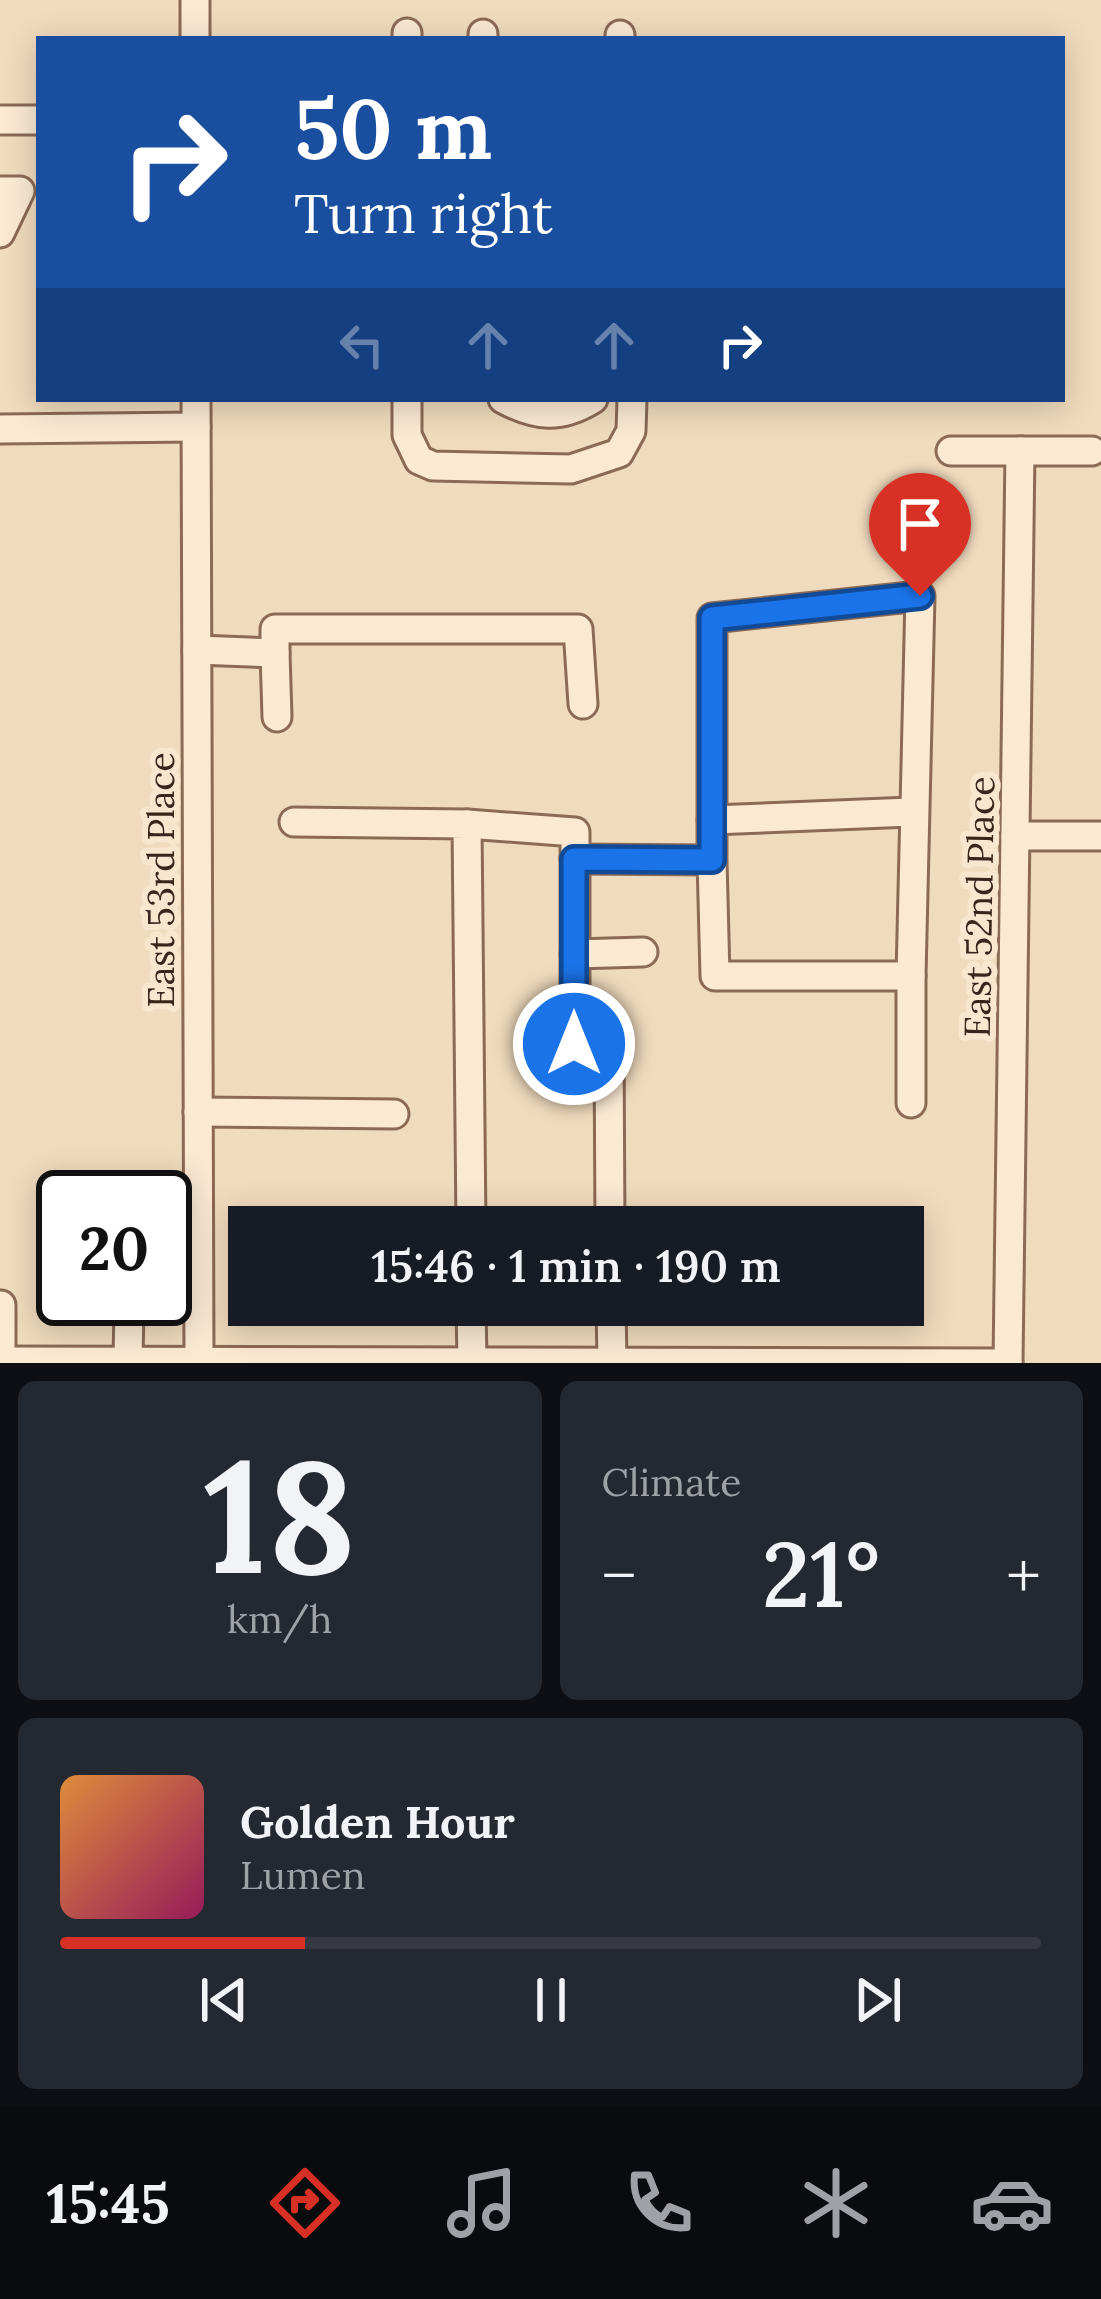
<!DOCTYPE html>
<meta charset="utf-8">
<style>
:root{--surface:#171b24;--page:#242831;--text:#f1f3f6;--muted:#9ea1a6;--line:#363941;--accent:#d93025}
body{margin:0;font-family:Lora,serif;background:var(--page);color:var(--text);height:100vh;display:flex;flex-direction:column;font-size:45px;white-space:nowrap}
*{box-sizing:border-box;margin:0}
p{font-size:39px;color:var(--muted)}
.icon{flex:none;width:66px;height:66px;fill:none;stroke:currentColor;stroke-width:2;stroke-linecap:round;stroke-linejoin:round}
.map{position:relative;height:1363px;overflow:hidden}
.side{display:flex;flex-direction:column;gap:18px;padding:18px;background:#0d0f14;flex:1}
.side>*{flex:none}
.hud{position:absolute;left:36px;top:36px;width:1029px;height:366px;border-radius:0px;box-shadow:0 6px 30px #0003;background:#1a4fa0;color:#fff;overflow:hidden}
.speed{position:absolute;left:36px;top:1170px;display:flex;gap:24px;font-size:60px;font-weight:700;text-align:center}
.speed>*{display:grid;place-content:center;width:156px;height:156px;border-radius:50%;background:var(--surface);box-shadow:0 6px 30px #0003;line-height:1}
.speed .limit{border:6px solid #111;border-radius:18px;background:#fff;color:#111}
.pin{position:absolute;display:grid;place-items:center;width:102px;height:102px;color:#fff;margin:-123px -51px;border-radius:50% 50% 50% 0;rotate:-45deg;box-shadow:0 0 12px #0007}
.pin .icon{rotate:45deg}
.me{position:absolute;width:132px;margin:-66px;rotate:0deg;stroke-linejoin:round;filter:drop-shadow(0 0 9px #0008)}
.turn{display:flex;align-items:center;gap:42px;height:252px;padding:0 60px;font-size:54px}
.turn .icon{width:156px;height:156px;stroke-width:2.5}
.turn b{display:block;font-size:84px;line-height:102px}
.lanes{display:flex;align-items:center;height:114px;padding:0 60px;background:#0003;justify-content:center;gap:60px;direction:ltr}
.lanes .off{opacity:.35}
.big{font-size:90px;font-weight:600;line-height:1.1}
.side .widget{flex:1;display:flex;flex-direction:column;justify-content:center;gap:18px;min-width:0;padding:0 42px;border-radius:18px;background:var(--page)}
.side .dial{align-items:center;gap:0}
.dial b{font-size:156px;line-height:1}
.song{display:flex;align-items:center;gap:36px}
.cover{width:144px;height:144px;border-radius:18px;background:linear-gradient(135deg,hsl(30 70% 55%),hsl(330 70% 35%))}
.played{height:12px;border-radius:6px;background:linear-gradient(90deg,var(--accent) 25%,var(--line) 25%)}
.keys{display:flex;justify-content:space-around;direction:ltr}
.heat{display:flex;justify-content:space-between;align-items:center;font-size:66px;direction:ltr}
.side .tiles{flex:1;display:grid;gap:18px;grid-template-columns:1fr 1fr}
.widget:last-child{grid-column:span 2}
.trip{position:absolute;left:228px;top:1206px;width:696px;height:120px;border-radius:0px;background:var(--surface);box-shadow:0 6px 30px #0003;font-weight:600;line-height:120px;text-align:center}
.menu{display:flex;height:192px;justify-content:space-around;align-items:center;background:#090b0e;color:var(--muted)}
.menu .icon{width:84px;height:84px}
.menu .on{color:var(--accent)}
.menu b{font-size:54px;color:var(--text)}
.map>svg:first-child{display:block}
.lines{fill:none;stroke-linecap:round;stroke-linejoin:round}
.minor-casing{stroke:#8b6a56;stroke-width:33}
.minor{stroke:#fbe9d2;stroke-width:27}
.route-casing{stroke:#114b97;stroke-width:30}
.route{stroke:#1a73e8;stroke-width:21}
.labels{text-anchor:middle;stroke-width:12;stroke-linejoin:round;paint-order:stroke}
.street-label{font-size:36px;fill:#39261b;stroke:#f8e6cf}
</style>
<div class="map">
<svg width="1101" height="1363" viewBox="0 0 1101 1363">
<rect width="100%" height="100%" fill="#f1dbbe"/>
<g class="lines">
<g class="minor-casing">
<g id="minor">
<path d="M195,0V39"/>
<path d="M407,33V39"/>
<path d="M483,34V39"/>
<path d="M620,35V39"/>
<path d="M0,120H39"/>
<path d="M0,191H20L0,233"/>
<path d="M196,399L199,1361"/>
<path d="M407,399V435L419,460L433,466L571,469L619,453L631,431L632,399"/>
<path d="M503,399C536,417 561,419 593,399"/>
<path d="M0,429L196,427"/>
<path d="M951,451H1092"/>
<path d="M197,650L275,653V629H578L583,704"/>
<path d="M275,653L277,717"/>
<path d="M712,820L911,812"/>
<path d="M294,822L467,824L471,1227"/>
<path d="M467,824L575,832V1044H609L610,1227"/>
<path d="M1015,836H1101"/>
<path d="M575,859L712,860L715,976H911L920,596L712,618V860"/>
<path d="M575,954L643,952"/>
<path d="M911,976V1103"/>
<path d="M198,1112L394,1114"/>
<path d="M471,1305L472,1362"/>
<path d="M611,1305L612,1362"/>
<path d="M0,1361L1008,1363"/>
<path d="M1,1361V1305"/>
<path d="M128,1361L129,1305"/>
<path d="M1008,1363L1020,451"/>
</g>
</g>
<use href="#minor" class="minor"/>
</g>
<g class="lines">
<g class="route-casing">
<path id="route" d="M574,1044V859L712,860V618L920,596"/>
</g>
<use href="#route" class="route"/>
</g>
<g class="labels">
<g class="street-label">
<text transform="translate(161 880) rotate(-90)" y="13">East 53rd Place</text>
<text transform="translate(979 907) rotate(-89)" y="13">East 52nd Place</text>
</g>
</g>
</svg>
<div class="speed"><div class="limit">20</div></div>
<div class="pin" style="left:920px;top:596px;background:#d93025"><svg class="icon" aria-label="arrive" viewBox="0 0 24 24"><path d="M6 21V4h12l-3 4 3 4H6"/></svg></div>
<svg class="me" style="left:574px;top:1044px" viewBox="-20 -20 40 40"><circle r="17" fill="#1a73e8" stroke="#fff" stroke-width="3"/><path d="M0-11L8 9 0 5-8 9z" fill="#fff"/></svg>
<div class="trip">15:46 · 1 min · 190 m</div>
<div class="hud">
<div class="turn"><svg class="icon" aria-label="right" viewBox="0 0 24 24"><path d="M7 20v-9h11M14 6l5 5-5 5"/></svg><div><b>50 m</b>Turn right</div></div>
<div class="lanes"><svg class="icon off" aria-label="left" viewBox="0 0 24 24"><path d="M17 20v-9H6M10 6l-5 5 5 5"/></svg><svg class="icon off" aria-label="ahead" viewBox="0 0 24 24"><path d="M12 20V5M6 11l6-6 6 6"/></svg><svg class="icon off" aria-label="ahead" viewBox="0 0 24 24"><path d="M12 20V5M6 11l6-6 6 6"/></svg><svg class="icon" aria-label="right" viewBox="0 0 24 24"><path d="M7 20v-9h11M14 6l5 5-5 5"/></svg></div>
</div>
</div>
<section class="side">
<div class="tiles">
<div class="widget dial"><b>18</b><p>km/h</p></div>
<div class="widget"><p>Climate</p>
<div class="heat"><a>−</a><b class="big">21°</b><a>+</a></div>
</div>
<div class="widget">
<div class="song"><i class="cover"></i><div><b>Golden Hour</b><p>Lumen</p></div></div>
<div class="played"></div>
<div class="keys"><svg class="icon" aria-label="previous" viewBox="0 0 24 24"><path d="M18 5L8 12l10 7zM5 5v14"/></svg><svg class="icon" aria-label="pause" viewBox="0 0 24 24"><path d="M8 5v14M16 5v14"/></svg><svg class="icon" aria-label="next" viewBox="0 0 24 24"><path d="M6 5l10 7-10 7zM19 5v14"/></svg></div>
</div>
</div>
</section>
<nav class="menu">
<b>15:45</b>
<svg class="icon on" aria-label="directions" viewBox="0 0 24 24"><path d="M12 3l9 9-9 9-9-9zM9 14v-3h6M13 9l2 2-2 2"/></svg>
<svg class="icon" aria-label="music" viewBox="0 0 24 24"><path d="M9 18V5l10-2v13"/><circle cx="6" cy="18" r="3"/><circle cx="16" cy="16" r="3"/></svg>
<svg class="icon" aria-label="phone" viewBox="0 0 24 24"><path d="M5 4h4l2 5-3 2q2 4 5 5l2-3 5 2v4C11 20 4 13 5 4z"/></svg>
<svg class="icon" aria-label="climate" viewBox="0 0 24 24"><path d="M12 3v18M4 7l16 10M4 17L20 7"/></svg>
<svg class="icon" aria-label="car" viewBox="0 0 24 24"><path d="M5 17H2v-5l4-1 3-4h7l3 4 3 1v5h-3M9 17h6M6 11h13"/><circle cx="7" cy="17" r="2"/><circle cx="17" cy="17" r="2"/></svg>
</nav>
